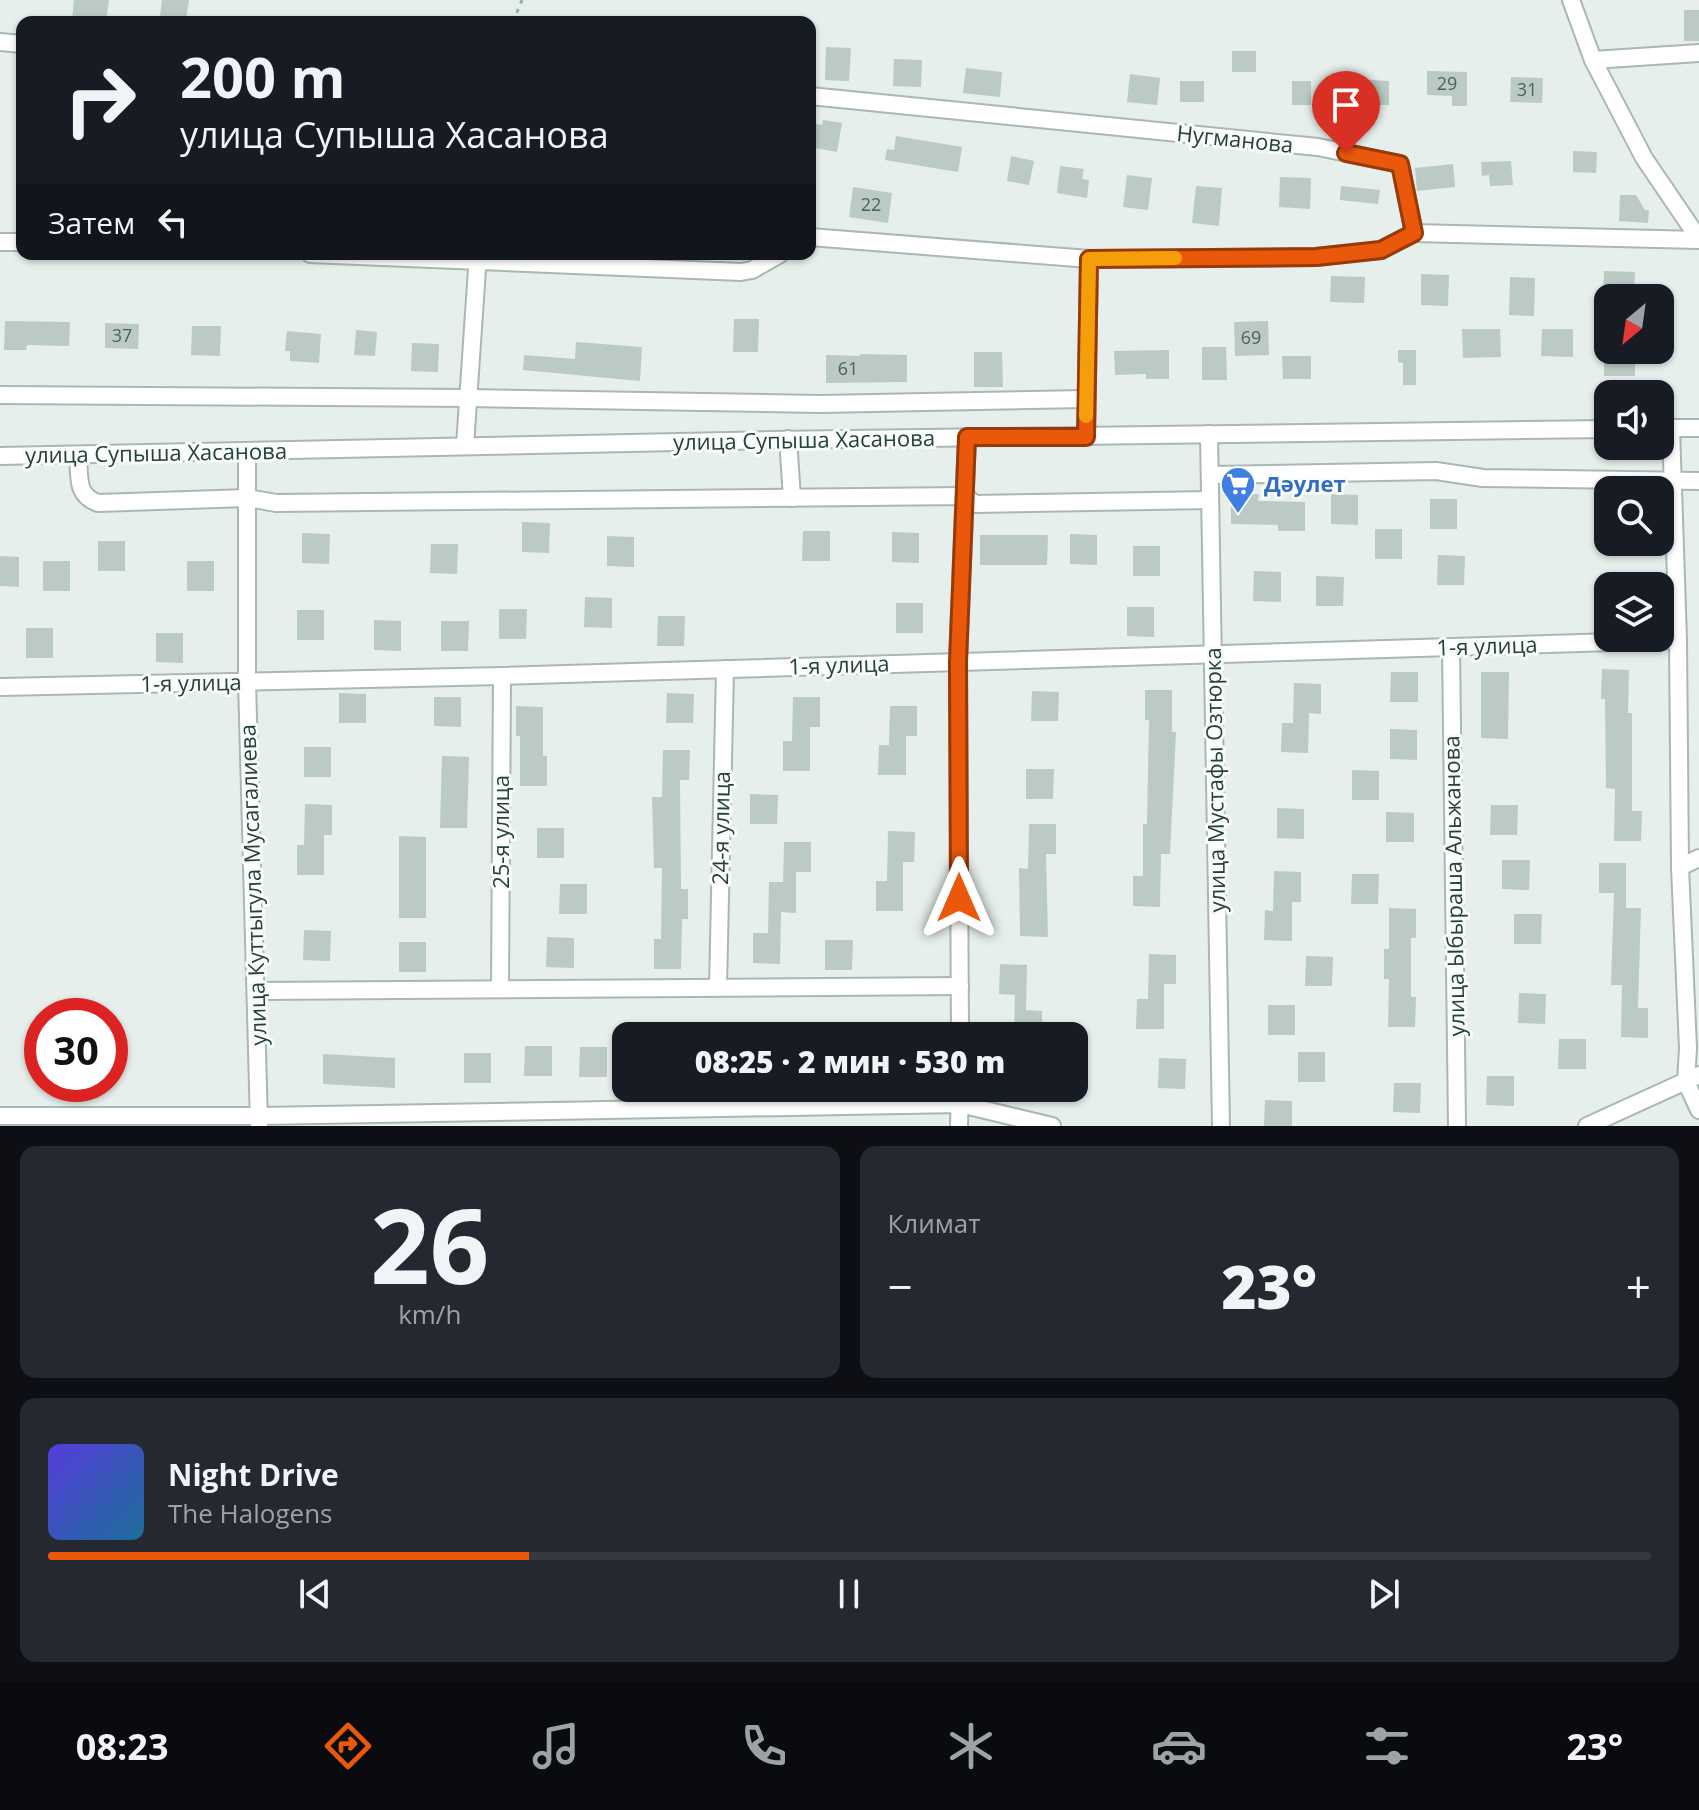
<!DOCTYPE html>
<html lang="ru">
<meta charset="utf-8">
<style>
:root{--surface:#171b24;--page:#242831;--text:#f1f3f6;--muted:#9ea1a6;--line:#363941;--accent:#ea580c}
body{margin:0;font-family:"Open Sans",sans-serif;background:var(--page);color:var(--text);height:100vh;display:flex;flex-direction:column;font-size:30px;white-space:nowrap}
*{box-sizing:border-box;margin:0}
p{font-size:26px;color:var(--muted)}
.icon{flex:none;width:44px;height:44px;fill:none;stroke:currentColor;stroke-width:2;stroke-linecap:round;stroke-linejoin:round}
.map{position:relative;height:1126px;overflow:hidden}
.drawer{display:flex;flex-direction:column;gap:20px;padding:20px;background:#0d0f14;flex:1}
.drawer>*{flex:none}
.guide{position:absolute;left:16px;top:16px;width:800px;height:244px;border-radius:16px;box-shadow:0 2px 6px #0004;background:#171b24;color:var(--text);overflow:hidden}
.needle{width:52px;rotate:209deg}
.buttons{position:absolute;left:1594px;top:284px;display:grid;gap:16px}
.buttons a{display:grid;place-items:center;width:80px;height:80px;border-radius:16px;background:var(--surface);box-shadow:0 2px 6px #0004;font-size:40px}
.speed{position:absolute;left:24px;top:998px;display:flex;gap:16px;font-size:40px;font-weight:700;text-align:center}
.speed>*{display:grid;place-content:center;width:104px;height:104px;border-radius:50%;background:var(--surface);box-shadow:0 2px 6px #0004;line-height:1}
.speed .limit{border:12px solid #d22;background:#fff;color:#111}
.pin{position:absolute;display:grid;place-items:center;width:68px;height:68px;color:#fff;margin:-82px -34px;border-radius:50% 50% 50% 0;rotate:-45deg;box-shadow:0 0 8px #0007}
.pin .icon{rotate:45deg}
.me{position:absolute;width:88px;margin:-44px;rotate:0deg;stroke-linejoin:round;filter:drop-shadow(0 0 6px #0008)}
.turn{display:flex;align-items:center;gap:28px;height:168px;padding:0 32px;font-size:36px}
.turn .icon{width:104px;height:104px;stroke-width:2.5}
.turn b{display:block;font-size:56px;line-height:68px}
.then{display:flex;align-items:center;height:76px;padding:0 32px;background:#0003;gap:16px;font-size:30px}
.big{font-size:60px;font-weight:800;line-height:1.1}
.drawer .card{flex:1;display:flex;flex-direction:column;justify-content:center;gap:12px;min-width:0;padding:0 28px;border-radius:16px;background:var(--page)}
.drawer .dial{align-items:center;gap:0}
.dial b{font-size:104px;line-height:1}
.song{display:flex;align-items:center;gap:24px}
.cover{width:96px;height:96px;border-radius:12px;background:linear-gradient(135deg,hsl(250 70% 55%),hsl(200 70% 35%))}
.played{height:8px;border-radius:4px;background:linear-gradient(90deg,var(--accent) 30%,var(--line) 30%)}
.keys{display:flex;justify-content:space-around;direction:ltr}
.heat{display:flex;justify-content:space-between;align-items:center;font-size:44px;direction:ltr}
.drawer .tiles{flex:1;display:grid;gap:20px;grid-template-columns:1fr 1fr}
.card:last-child{grid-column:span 2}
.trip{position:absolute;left:612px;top:1022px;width:476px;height:80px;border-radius:16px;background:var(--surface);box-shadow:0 2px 6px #0004;font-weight:800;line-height:80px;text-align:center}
.dock{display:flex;height:128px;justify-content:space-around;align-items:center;background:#090b0e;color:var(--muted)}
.dock .icon{width:56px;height:56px}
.dock .selected{color:var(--accent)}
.dock b{font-size:36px;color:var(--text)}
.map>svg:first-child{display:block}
.building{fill:#bbcac4}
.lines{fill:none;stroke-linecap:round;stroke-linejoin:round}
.minor-casing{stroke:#a8b8b2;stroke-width:20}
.path{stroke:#86b3a5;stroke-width:3;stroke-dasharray:4 6;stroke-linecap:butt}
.minor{stroke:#fff;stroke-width:16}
.route-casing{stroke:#983908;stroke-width:20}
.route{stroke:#ea580c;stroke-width:14}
.slow{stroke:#f59e0b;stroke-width:14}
.labels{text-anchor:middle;stroke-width:6;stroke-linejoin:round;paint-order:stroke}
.number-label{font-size:18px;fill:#4a645c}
.street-label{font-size:22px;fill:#24423a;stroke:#f7fbf9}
.shop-label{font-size:22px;font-weight:bold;fill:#366cbe;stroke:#f7fbf9;text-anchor:start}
</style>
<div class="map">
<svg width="1699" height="1126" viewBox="0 0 1699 1126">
<rect width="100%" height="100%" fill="#e6efeb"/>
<g class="building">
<path d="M74,0H109L106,22L72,19Z"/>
<path d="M162,0H189L186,20L160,16Z"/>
<rect x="1684" y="10" width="15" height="31"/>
<path d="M826,47L851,48L849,81L825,80Z"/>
<rect x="1232" y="51" width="24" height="21"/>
<path d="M894,59L922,60L921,87L893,86Z"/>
<path d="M966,68L1002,72L1000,97L963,93Z"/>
<path d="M1427,71L1467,72V106H1452V96L1427,95Z"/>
<path d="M1130,74L1160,78L1157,105L1127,102Z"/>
<path d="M1511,77L1543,78L1542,103L1510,102Z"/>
<path d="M1341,78L1389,81V105H1341Z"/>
<rect x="1180" y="81" width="24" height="21"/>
<rect x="1292" y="81" width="19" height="24"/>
<path d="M823,120L842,123L837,152L810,147V123L822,125Z"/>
<path d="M896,136L962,147L958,172L885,160L887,149L894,150Z"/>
<path d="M1573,151L1597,152L1596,173L1573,172Z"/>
<path d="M1011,156L1034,161L1029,185L1007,181Z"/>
<path d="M1511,161L1513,185L1490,186L1489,175L1482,176L1481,162Z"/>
<path d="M1453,164L1455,187L1417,191L1415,168Z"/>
<path d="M1060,166L1084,169L1082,179L1089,180L1087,198L1057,193Z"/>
<path d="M1127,175L1152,178L1148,210L1123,207Z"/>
<path d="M1280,177L1311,178L1310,209L1279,207Z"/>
<path d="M1196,186L1222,188L1219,226L1192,223Z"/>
<path d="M1341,186L1380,190L1378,204L1340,200Z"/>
<path d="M853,187L892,193L888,223L849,217Z"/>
<path d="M1620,195H1636L1645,210H1649L1648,223L1619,221Z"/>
<path d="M1604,271L1635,272L1634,298H1603Z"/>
<path d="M1421,274L1449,275L1448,306L1421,305Z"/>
<path d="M1331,276L1365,277L1364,303L1330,302Z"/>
<path d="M1510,277L1535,278L1534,316L1509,315Z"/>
<path d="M734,319H759L758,352H733Z"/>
<path d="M5,321L70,322L69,346L27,345L26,350H4Z"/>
<path d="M1268,321L1269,355L1235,356L1234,322Z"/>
<path d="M105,323L139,324L138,349L105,348Z"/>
<path d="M192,326H221L220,356L191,355Z"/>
<path d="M1462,329H1500L1501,357L1463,358Z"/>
<path d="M1542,329H1573V357L1541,356Z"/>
<path d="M356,330L377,332L375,356L354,355Z"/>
<path d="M287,331L321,334L319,363L290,361V351H285Z"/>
<path d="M576,342L642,347L640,381L523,370L524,355L575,359Z"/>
<path d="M412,343L439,344L438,372L411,371Z"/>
<path d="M1202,347H1226L1227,380H1202Z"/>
<path d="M1169,350V379H1146V374L1115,375L1114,351Z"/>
<path d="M1398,350H1416V385H1403V363L1398,362Z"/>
<rect x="1604" y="350" width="31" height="26"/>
<path d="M974,352H1002L1003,387H974Z"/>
<path d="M860,354L907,355V382L826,383V355L860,356Z"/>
<path d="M1282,356H1311V379H1283Z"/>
<path d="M1231,494H1259L1258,501L1305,502V531H1278V525L1231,524Z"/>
<path d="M1331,494L1358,495V525L1331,524Z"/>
<rect x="1430" y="499" width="27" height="30"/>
<path d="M522,522L550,523L549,553L522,552Z"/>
<rect x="1375" y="529" width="27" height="30"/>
<path d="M803,531H830V561H802Z"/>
<path d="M892,532L919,533V563L892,562Z"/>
<path d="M302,533L330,534L329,564L302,563Z"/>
<path d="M1070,534L1097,535V565L1070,564Z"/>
<path d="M980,535H1048L1047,565H980Z"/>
<path d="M607,536L634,537V567L607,566Z"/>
<rect x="98" y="541" width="27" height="30"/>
<rect x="1618" y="542" width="27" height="12"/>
<path d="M431,544H458L457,574L430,573Z"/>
<rect x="1133" y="546" width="27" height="30"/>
<path d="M1438,555L1465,556L1464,585H1437Z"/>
<path d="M0,556L19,557V587L0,586Z"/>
<rect x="43" y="561" width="27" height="30"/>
<rect x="187" y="561" width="27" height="30"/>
<path d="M1254,571L1281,572V602L1253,601Z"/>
<path d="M1316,576L1344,577L1343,606H1316Z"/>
<path d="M585,597L612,598V628L584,627Z"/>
<rect x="896" y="603" width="27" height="30"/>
<path d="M1127,607H1154V637L1127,636Z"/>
<path d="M499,609H527L526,639H499Z"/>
<rect x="297" y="610" width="27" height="30"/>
<path d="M658,616H685L684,646H657Z"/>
<path d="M374,620L401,621V651L374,650Z"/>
<path d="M441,621H469L468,651H441Z"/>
<rect x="26" y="628" width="27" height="30"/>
<path d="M156,633H183V663L156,662Z"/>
<path d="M1602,669L1629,670L1628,713H1632V811H1642L1641,841H1614L1615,789L1606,788L1605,699H1601Z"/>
<path d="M1391,672H1418V702H1390Z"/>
<path d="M1481,672H1509L1508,739L1481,738Z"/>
<path d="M1294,683L1321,684V714L1309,713L1308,753L1281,752L1282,723H1293Z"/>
<path d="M1145,690H1172V732H1176L1170,854H1161L1160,907L1133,906V876H1143V824H1147L1149,720H1145Z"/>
<path d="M1032,691L1059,692L1058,721H1031Z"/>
<path d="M339,693L366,694V723H339Z"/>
<path d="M667,693L694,694L693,723H666Z"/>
<path d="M434,697H461V727L434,726Z"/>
<path d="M793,697H820V727H810V771H783V741H792Z"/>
<path d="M516,706L543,707V756H547V786H520V736H516Z"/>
<path d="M890,706H917V736H906V775H878L879,745H889Z"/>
<path d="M1390,729L1417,730V760L1390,759Z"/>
<rect x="304" y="747" width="27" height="30"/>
<path d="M663,750H690L689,780H680L681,889H688V919H682L681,969H654V939H661L662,868H654L652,797H662Z"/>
<path d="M442,756L469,757L467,828H440Z"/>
<path d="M1026,769H1054L1053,799H1026Z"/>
<path d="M1352,770L1379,771V800H1352Z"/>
<path d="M750,794L778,795L777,824H750Z"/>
<path d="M305,804L332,805V835H324V875H297V845H304Z"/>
<path d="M1491,805H1518L1517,835H1490Z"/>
<path d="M1277,808L1304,809V839L1277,838Z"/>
<path d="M1386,812L1414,813V842H1386Z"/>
<path d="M1029,824H1056V854H1046L1048,937L1020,936L1019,868L1028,869Z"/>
<rect x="537" y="828" width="27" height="30"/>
<path d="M888,831L915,832L914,862H903V911H876V881H887Z"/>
<path d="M399,836L426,837V918H399Z"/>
<path d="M784,842H811V872H796V913L781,912L780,964L753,963V933H768L769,882H783Z"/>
<path d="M1502,860H1530L1529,890L1502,889Z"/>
<path d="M1599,863H1626V908H1641L1638,1008H1648V1038L1621,1037L1622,985H1611L1614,893H1599Z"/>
<path d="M1274,871L1301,872V902H1292V941L1264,940L1265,910L1273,911Z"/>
<path d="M1352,874H1379L1378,904H1351Z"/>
<path d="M560,884H587V914H559Z"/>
<path d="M1389,908L1416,909V938H1411V997H1416L1415,1027H1388L1389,979H1384V949H1389Z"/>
<path d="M1514,914H1542L1541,944H1514Z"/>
<path d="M304,930L331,931L330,961L303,960Z"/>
<path d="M547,937L574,938V968L546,967Z"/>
<path d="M825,940H853L852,970H825Z"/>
<rect x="399" y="942" width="27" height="30"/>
<path d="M1149,954L1176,955V984H1164V1029H1136L1137,999H1148Z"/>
<path d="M1306,956L1333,957L1332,986H1305Z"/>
<path d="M1000,964L1027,965L1026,1010L1042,1011V1036H1014L1015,995L999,994Z"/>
<path d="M1519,993L1546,994L1545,1024L1518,1023Z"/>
<rect x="1268" y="1005" width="27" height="30"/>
<path d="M1559,1039H1586V1069H1558Z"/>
<path d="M525,1046H552V1076H524Z"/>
<path d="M580,1047H607V1077H579Z"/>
<rect x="1298" y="1052" width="27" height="30"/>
<rect x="464" y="1053" width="27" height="30"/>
<path d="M323,1054L395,1058V1088L323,1084Z"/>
<path d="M1159,1058L1186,1059L1185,1089L1158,1088Z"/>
<path d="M1487,1076H1514V1106L1486,1105Z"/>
<path d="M1394,1083H1421L1420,1113L1393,1112Z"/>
<path d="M1265,1100L1292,1101V1126H1264Z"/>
</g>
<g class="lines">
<g class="minor-casing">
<g id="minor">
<path d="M1571,0L1593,60L1644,158L1699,239"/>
<path d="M0,42L22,44"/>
<path d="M1593,60L1699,53"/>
<path d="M810,96L1318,147L1400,164L1414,233L1699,240"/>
<path d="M810,237L1089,259L1086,437"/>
<path d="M0,242H22"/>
<path d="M310,254L741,272L752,270L780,254"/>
<path d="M1089,259L1316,257L1381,250L1414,233"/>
<path d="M0,395L469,398L820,404L1086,399"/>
<path d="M1660,428H1699"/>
<path d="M1671,428L1678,640L1680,867L1688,1048L1686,1082L1699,1110"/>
<path d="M1209,434L1221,1126"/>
<path d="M788,439L792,498"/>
<path d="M465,446L478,254"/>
<path d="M247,452V681L259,1124"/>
<path d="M78,455C80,476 75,495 98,503L247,498L276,503L965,496L975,504L1210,500"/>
<path d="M0,456L771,440L1608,429"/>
<path d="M1210,475L1436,471L1483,478L1699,481"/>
<path d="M1451,647L1457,1126"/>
<path d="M0,687L502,676L1678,640"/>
<path d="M1680,867L1699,858"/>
<path d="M718,987L725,669"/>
<path d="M500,988L502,676"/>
<path d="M256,991L960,986"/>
<path d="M960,1036L958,662L967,437"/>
<path d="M0,1116H259L960,1104L1052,1126"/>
<path d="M959,1126L960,1088"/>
<path d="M1587,1126L1699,1075"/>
</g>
</g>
<path class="path" d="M513,22L522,0"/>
<use href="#minor" class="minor"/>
</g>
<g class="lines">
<g class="route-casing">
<path id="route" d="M959,898L958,662L967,437H1086L1089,259L1316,257L1381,250L1414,233L1400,164L1346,153"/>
</g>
<use href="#route" class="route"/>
<path class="slow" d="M1086,416L1089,259L1175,258"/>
</g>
<defs>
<g id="supermarket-pin" transform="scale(1.8)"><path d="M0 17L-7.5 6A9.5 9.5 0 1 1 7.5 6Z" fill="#3f7fe0" stroke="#f7fbf9"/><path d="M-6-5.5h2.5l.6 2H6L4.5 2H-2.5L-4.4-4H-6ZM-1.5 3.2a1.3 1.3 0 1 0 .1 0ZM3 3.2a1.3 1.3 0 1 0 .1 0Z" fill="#fff"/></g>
</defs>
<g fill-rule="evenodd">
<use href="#supermarket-pin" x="1238" y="484"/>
</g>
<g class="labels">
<g class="number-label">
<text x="1447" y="90">29</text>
<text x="1527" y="96">31</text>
<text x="871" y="211">22</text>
<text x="122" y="342">37</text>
<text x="1251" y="344">69</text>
<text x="848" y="375">61</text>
</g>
<g class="street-label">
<text transform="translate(1235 139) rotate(6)" y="8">Нугманова</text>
<text transform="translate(804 440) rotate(-1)" y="8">улица Супыша Хасанова</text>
<text transform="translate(156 453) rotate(-1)" y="8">улица Супыша Хасанова</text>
<text transform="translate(1487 646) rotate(-2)" y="8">1-я улица</text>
<text transform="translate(839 665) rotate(-2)" y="8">1-я улица</text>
<text transform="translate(191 683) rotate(-1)" y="8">1-я улица</text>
<text transform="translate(1215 780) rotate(-91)" y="8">улица Мустафы Озтюрка</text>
<text transform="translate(721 828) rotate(-89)" y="8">24-я улица</text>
<text transform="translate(501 832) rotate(-90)" y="8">25-я улица</text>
<text transform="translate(253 885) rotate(-92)" y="8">улица Куттыгула Мусагалиева</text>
<text transform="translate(1454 886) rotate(-91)" y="8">улица Ыбыраша Альжанова</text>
</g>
<g class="shop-label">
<text x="1264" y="492">Дәулет</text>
</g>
</g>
</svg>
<div class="buttons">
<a><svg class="needle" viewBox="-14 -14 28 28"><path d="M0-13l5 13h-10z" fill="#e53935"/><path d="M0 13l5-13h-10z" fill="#9ea1a6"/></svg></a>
<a><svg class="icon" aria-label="sound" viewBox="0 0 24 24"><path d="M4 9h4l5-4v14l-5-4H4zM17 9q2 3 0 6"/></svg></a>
<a><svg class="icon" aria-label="search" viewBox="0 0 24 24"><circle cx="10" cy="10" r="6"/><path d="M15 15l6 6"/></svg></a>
<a><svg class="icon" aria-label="layers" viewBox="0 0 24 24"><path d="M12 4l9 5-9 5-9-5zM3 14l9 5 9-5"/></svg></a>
</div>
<div class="speed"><div class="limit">30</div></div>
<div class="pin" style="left:1346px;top:153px;background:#d93025"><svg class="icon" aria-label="arrive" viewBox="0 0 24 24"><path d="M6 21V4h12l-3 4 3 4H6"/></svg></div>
<svg class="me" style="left:959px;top:898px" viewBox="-20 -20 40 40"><path d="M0-17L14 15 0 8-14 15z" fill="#ea580c" stroke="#fff" stroke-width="4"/></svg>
<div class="trip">08:25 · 2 мин · 530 m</div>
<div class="guide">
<div class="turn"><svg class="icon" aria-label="right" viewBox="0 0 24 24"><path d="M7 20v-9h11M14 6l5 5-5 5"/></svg><div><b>200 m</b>улица Супыша Хасанова</div></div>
<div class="then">Затем<svg class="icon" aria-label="left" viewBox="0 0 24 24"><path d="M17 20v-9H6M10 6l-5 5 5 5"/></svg></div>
</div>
</div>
<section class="drawer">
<div class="tiles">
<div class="card dial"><b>26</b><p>km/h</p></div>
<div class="card"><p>Климат</p>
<div class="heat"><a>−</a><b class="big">23°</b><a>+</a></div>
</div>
<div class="card">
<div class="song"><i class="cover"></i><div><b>Night Drive</b><p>The Halogens</p></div></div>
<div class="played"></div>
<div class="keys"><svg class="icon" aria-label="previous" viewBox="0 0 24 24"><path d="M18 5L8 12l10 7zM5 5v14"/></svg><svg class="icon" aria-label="pause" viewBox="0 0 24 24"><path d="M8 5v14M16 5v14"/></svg><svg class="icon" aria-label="next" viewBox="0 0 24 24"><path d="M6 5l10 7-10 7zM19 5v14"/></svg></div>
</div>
</div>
</section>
<nav class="dock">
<b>08:23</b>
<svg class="icon selected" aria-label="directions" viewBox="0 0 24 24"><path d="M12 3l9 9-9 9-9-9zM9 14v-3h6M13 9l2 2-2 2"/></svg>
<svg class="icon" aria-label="music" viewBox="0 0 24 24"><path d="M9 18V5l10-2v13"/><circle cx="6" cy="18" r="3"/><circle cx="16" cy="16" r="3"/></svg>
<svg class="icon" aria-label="phone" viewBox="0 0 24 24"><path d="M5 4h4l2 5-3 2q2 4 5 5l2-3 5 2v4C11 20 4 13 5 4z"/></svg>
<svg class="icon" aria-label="climate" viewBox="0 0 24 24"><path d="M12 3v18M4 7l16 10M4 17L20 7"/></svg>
<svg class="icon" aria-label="car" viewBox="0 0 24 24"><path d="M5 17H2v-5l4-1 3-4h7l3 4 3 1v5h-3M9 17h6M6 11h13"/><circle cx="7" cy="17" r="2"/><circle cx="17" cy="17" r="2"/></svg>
<svg class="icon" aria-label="filters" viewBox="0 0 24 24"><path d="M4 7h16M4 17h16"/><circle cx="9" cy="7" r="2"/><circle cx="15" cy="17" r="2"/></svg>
<b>23°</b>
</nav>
